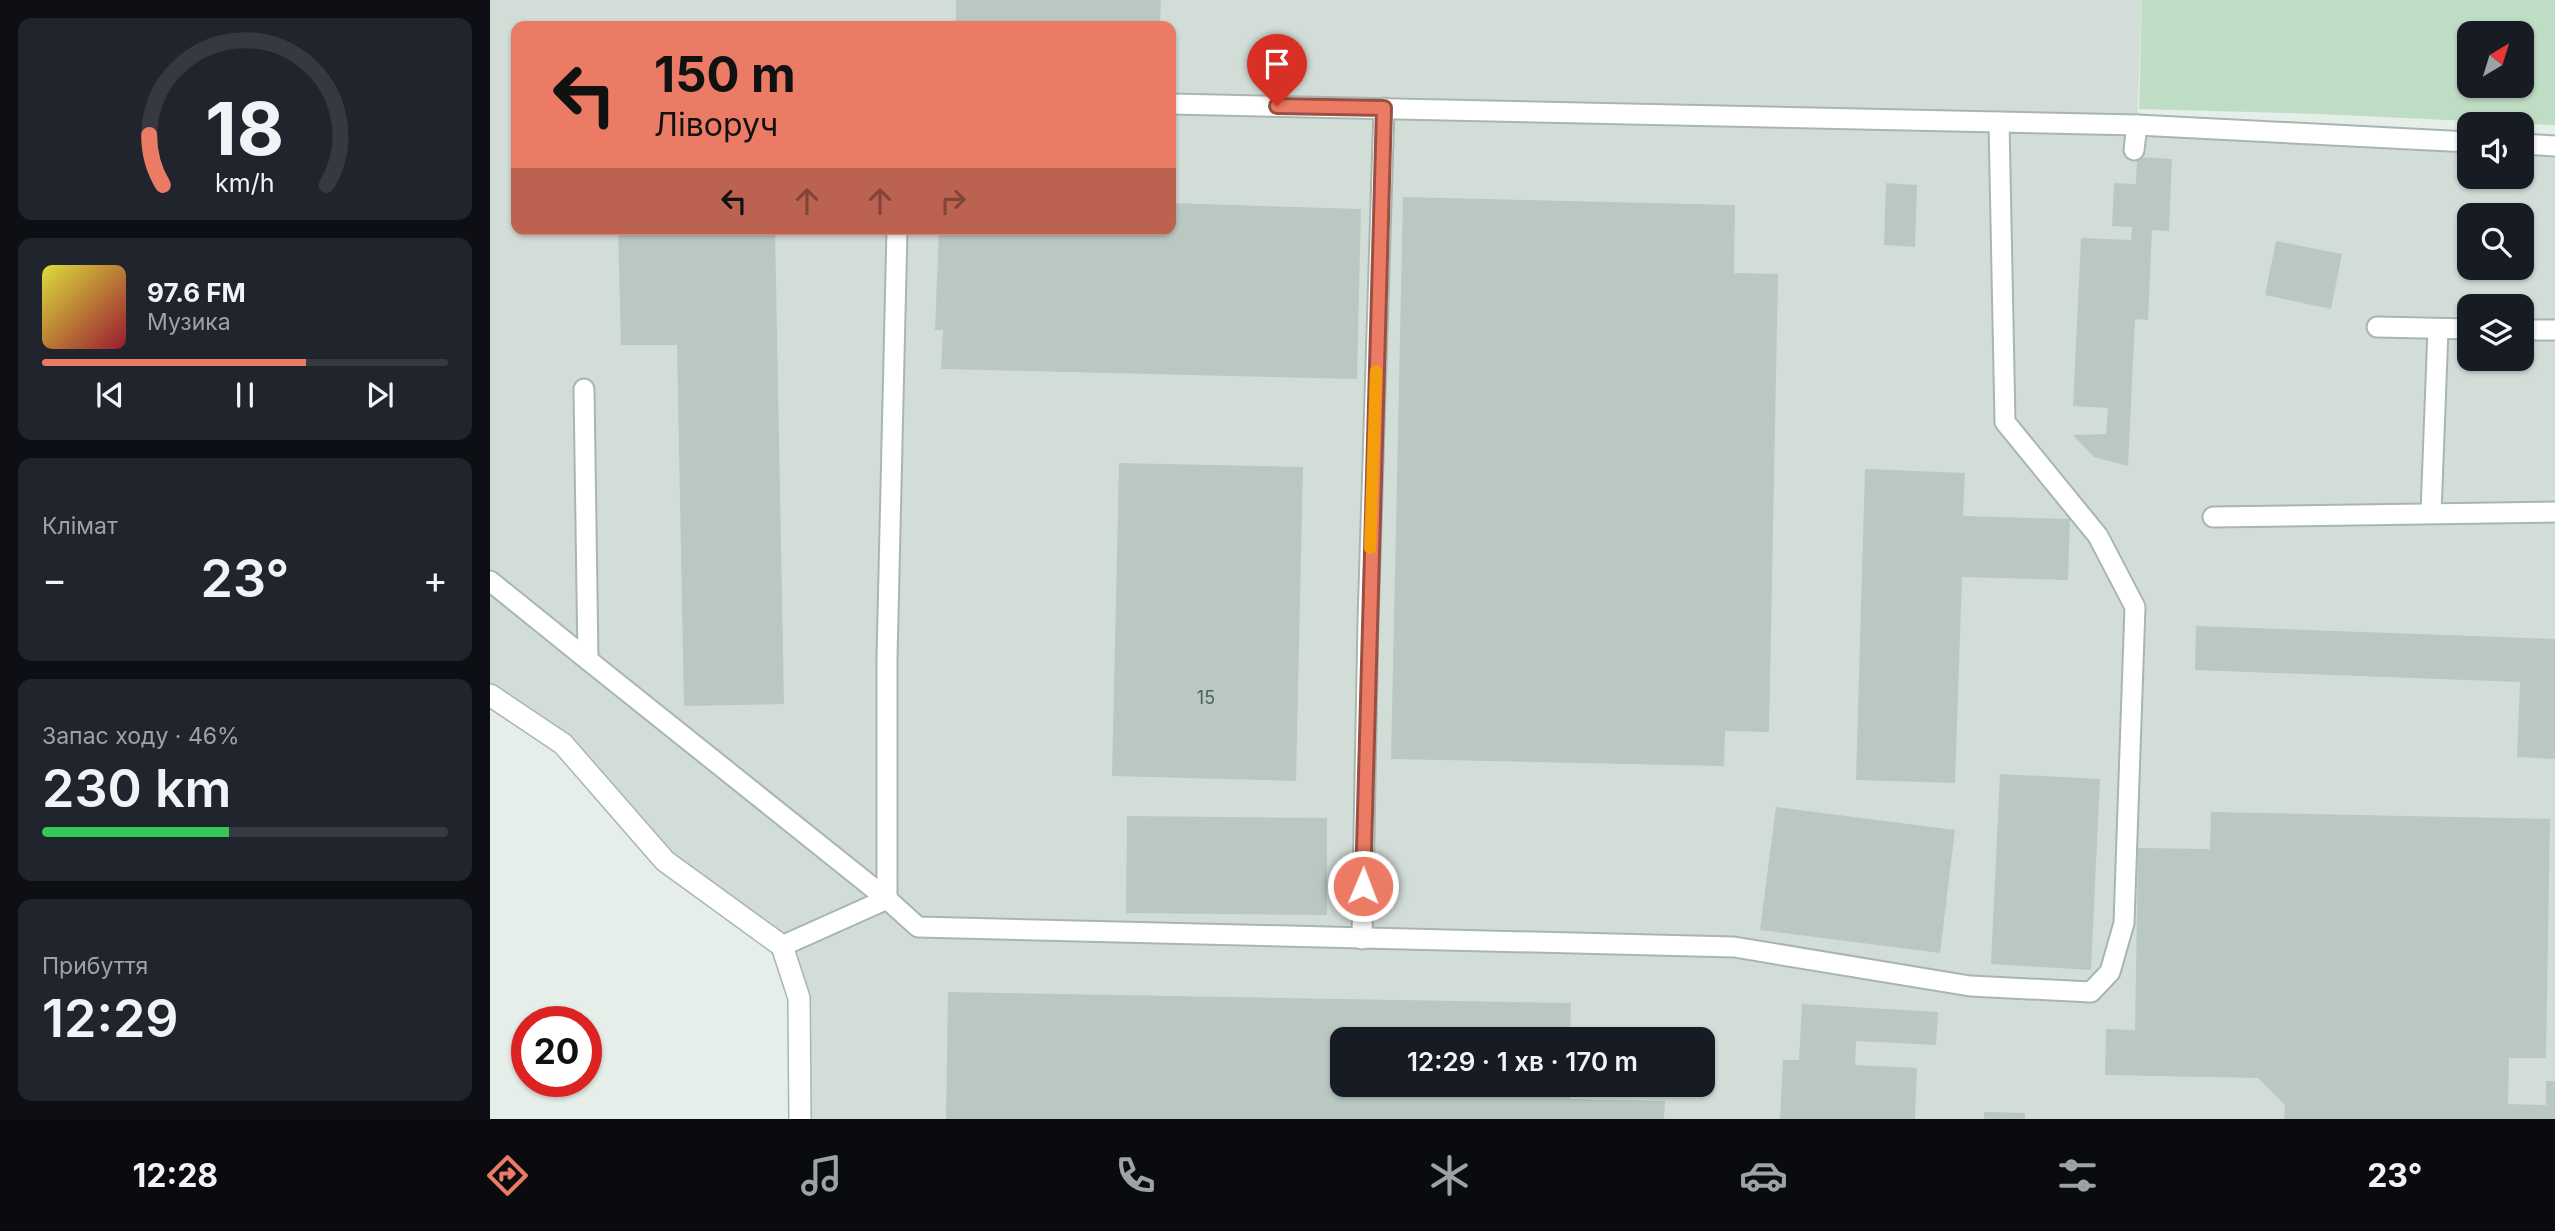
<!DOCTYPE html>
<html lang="uk">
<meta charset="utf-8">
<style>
:root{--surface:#171b24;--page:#20242c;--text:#f1f3f6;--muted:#9ea1a6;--line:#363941;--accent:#ec7b65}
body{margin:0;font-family:Inter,sans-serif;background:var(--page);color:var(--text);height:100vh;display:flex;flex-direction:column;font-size:26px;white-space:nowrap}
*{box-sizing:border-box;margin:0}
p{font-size:23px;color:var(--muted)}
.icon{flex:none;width:38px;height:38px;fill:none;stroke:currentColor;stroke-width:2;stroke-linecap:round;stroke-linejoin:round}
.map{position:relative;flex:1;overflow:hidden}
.drawer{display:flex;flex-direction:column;gap:18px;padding:18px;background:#0d0f14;width:490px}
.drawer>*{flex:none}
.top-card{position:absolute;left:21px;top:21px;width:665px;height:214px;border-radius:14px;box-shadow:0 2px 5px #0004;background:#ec7b65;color:#111;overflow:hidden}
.needle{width:46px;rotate:38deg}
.controls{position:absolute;left:1967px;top:21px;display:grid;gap:14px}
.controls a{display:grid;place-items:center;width:77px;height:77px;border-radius:14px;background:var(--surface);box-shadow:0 2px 5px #0004;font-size:35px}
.speed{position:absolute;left:21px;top:1006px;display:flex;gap:14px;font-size:35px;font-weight:700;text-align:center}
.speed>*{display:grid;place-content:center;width:91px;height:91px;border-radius:50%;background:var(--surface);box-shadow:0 2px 5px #0004;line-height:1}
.speed .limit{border:10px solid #d22;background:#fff;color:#111}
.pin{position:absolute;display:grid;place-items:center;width:60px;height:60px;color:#fff;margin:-72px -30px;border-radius:50% 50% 50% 0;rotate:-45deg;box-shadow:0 0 7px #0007}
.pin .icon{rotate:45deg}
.me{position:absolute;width:77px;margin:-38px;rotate:1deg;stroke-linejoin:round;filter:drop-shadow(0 0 5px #0008)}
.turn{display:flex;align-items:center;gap:24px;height:147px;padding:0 28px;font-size:32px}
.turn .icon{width:91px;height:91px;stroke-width:2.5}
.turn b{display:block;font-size:49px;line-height:60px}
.lanes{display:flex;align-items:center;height:66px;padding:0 28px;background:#0003;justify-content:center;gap:35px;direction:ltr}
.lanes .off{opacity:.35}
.big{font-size:52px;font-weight:600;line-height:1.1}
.drawer .tile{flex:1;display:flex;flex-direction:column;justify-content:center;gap:10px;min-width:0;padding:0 24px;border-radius:14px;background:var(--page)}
.drawer .dial{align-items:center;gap:0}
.dial svg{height:182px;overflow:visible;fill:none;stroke:var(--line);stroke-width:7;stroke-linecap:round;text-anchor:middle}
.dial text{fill:var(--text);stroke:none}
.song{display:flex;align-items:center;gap:21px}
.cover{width:84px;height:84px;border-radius:10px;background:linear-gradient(135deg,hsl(60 70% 55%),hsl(350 70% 35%))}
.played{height:7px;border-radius:4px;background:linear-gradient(90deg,var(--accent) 65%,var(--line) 65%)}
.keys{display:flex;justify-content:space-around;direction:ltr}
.heat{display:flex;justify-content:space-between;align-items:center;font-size:38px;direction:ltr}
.charge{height:10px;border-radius:5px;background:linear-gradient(90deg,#34c759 46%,var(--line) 0)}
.trip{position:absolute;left:840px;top:1027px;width:385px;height:70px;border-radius:14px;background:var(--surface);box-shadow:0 2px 5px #0004;font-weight:600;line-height:70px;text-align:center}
.dock{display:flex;height:112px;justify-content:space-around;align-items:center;background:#090b0e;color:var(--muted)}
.dock .icon{width:49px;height:49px}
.dock .selected{color:var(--accent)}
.dock b{font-size:32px;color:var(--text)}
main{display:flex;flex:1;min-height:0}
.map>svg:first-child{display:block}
.built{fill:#d3ddd8;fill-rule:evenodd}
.green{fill:#bfddc5;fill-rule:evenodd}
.building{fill:#bac8c2}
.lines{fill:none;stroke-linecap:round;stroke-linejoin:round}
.lane-casing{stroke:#a8b6b0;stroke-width:23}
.street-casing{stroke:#a8b6b0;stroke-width:24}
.lane{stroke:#fff;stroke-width:19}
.street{stroke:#fff;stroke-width:21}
.route-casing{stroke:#995042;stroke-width:18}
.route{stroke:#ec7b65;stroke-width:12}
.slow{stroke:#f59e0b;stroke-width:12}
.labels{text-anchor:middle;stroke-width:6;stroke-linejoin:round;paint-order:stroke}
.number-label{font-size:18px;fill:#4a6159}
</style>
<main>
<section class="drawer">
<div class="tile dial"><svg viewBox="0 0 100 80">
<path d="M14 69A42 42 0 1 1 86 69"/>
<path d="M14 69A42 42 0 0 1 8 47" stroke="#ec7b65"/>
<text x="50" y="56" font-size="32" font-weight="700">18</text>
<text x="50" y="72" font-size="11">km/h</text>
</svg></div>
<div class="tile">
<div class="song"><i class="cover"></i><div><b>97.6 FM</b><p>Музика</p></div></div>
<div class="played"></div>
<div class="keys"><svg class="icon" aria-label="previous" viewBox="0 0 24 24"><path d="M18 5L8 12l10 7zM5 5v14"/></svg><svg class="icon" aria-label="pause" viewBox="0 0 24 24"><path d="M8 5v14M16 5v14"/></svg><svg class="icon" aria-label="next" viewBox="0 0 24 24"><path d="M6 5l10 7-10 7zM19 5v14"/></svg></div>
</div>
<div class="tile"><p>Клімат</p>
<div class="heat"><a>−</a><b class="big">23°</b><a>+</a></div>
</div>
<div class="tile"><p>Запас ходу · 46%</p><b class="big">230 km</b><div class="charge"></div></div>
<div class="tile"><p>Прибуття</p><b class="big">12:29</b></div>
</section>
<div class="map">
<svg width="2065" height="1119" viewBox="0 0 2065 1119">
<rect width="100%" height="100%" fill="#e5eee9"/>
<path class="built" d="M0,0H1652L1647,125L1979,142V177H2032V144L2065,146V1119H310L309,998L292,946L175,861L73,744L0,695ZM26,26H681V229H26ZM1979,215H2032V268H1979ZM1979,306H2032V359H1979ZM852,1040H1213V1085H852Z"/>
<path class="green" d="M1652,0H2065V125L1830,114L1649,109ZM1979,33H2032V86H1979Z"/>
<g class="building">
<path d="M466,0H671L670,26H466Z"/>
<path d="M1647,157L1682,159L1679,231L1662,230L1658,320L1645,319L1638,466L1604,457L1583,435L1616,434L1618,408L1583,406L1591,238L1641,240L1642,227L1622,226L1624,183L1646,184Z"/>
<path d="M1396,183L1427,185L1425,247L1394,245Z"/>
<path d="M913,197L1245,205L1244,273L1288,274L1279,732L1235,731L1234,766L901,759Z"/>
<path d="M681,203L871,209L867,379L451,369L453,330H445L449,229H681Z"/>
<path d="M128,229H285L294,704L194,706L187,345H131Z"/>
<path d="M1786,241L1852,254L1841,309L1775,295Z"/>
<path d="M629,463L813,467L806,781L622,776Z"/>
<path d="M1375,469L1475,473L1473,516L1580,519L1578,580L1472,577L1465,783L1366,780Z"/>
<path d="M1706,626L2065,639V759L2027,757L2030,682L1705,670Z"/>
<path d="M1510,774L1610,779L1601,970L1501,964Z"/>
<path d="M1286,807L1465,830L1450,953L1270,930Z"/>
<path d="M1721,812L2060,819L2056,1058H2019L2018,1104L2056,1105V1081H2065V1119H1794L1795,1105L1768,1078L1615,1075L1616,1029L1645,1030L1648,848L1720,849Z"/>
<path d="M637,816L837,818V915L636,913Z"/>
<path d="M458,992L1081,1003L1080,1040H852V1085H1080V1099L1175,1101L1174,1119H456Z"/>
<path d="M1312,1004L1448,1012L1446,1045L1366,1041L1365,1065L1427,1068L1425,1119H1290L1293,1060H1309Z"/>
<path d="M1494,1112L1535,1113V1119H1494Z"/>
</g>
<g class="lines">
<g class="lane-casing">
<g id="lane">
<path d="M681,104L1509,122"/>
<path d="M2032,144L2065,146"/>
<path d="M1644,150L1647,125"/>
<path d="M1887,327L1979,329"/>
<path d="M2032,330H2065"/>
<path d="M94,389L98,660L397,899V658L407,229"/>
<path d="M1941,513L1948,329"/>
<path d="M1723,517L2065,512"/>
<path d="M0,581L98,660"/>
<path d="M872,939L878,621L894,108"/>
<path d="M292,946L397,899L428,927L1244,947L1480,986L1601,992L1620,972L1634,923L1645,607L1608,536L1515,422L1509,122L1647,125L1979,142"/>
</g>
</g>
<g class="street-casing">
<path id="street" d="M0,695L73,744L175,861L292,946L309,998L310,1119"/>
</g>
<use href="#lane" class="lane"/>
<use href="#street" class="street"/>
</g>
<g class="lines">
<g class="route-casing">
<path id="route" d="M787,106L894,108L873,886"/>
</g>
<use href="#route" class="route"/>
<path class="slow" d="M880,548L886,371"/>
</g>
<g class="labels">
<g class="number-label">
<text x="716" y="704">15</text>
</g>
</g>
</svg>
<div class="controls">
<a><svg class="needle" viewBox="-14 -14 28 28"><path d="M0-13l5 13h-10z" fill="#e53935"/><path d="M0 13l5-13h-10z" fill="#9ea1a6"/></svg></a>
<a><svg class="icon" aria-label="sound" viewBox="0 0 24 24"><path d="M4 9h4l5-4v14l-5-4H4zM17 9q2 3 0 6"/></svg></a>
<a><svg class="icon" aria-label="search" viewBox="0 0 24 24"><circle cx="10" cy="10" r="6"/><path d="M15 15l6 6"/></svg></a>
<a><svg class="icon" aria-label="layers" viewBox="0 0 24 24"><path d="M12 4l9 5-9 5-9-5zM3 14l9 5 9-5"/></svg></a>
</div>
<div class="speed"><div class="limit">20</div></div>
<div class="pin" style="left:787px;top:106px;background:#d93025"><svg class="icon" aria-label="arrive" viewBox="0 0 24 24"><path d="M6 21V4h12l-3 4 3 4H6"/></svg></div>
<svg class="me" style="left:873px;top:886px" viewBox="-20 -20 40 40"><circle r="17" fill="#ec7b65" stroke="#fff" stroke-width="3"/><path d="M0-11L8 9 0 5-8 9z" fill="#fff"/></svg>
<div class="trip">12:29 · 1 хв · 170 m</div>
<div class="top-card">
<div class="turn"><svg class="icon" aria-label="left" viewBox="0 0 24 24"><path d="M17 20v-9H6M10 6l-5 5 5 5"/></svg><div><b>150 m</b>Ліворуч</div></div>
<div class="lanes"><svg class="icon" aria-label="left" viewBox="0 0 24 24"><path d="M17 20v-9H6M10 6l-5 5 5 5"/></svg><svg class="icon off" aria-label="ahead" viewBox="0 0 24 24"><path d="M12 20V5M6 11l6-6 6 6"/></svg><svg class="icon off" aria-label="ahead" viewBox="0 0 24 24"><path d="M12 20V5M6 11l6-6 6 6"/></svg><svg class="icon off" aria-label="right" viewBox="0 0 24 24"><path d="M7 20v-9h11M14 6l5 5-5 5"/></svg></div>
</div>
</div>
</main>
<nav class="dock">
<b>12:28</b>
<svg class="icon selected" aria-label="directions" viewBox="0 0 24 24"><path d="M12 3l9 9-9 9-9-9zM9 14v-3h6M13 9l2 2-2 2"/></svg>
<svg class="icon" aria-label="music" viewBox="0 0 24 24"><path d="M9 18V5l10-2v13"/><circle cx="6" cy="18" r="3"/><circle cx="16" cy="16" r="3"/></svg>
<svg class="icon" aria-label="phone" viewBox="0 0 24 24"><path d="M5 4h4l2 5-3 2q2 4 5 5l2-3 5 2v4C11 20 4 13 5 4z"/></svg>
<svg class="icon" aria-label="climate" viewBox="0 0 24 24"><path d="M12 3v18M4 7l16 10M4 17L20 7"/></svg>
<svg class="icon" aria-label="car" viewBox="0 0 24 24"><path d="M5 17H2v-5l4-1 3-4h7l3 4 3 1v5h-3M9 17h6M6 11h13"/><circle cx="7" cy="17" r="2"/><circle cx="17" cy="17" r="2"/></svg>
<svg class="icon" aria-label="filters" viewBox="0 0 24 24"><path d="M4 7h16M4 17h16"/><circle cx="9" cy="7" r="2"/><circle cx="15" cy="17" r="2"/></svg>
<b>23°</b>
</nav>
